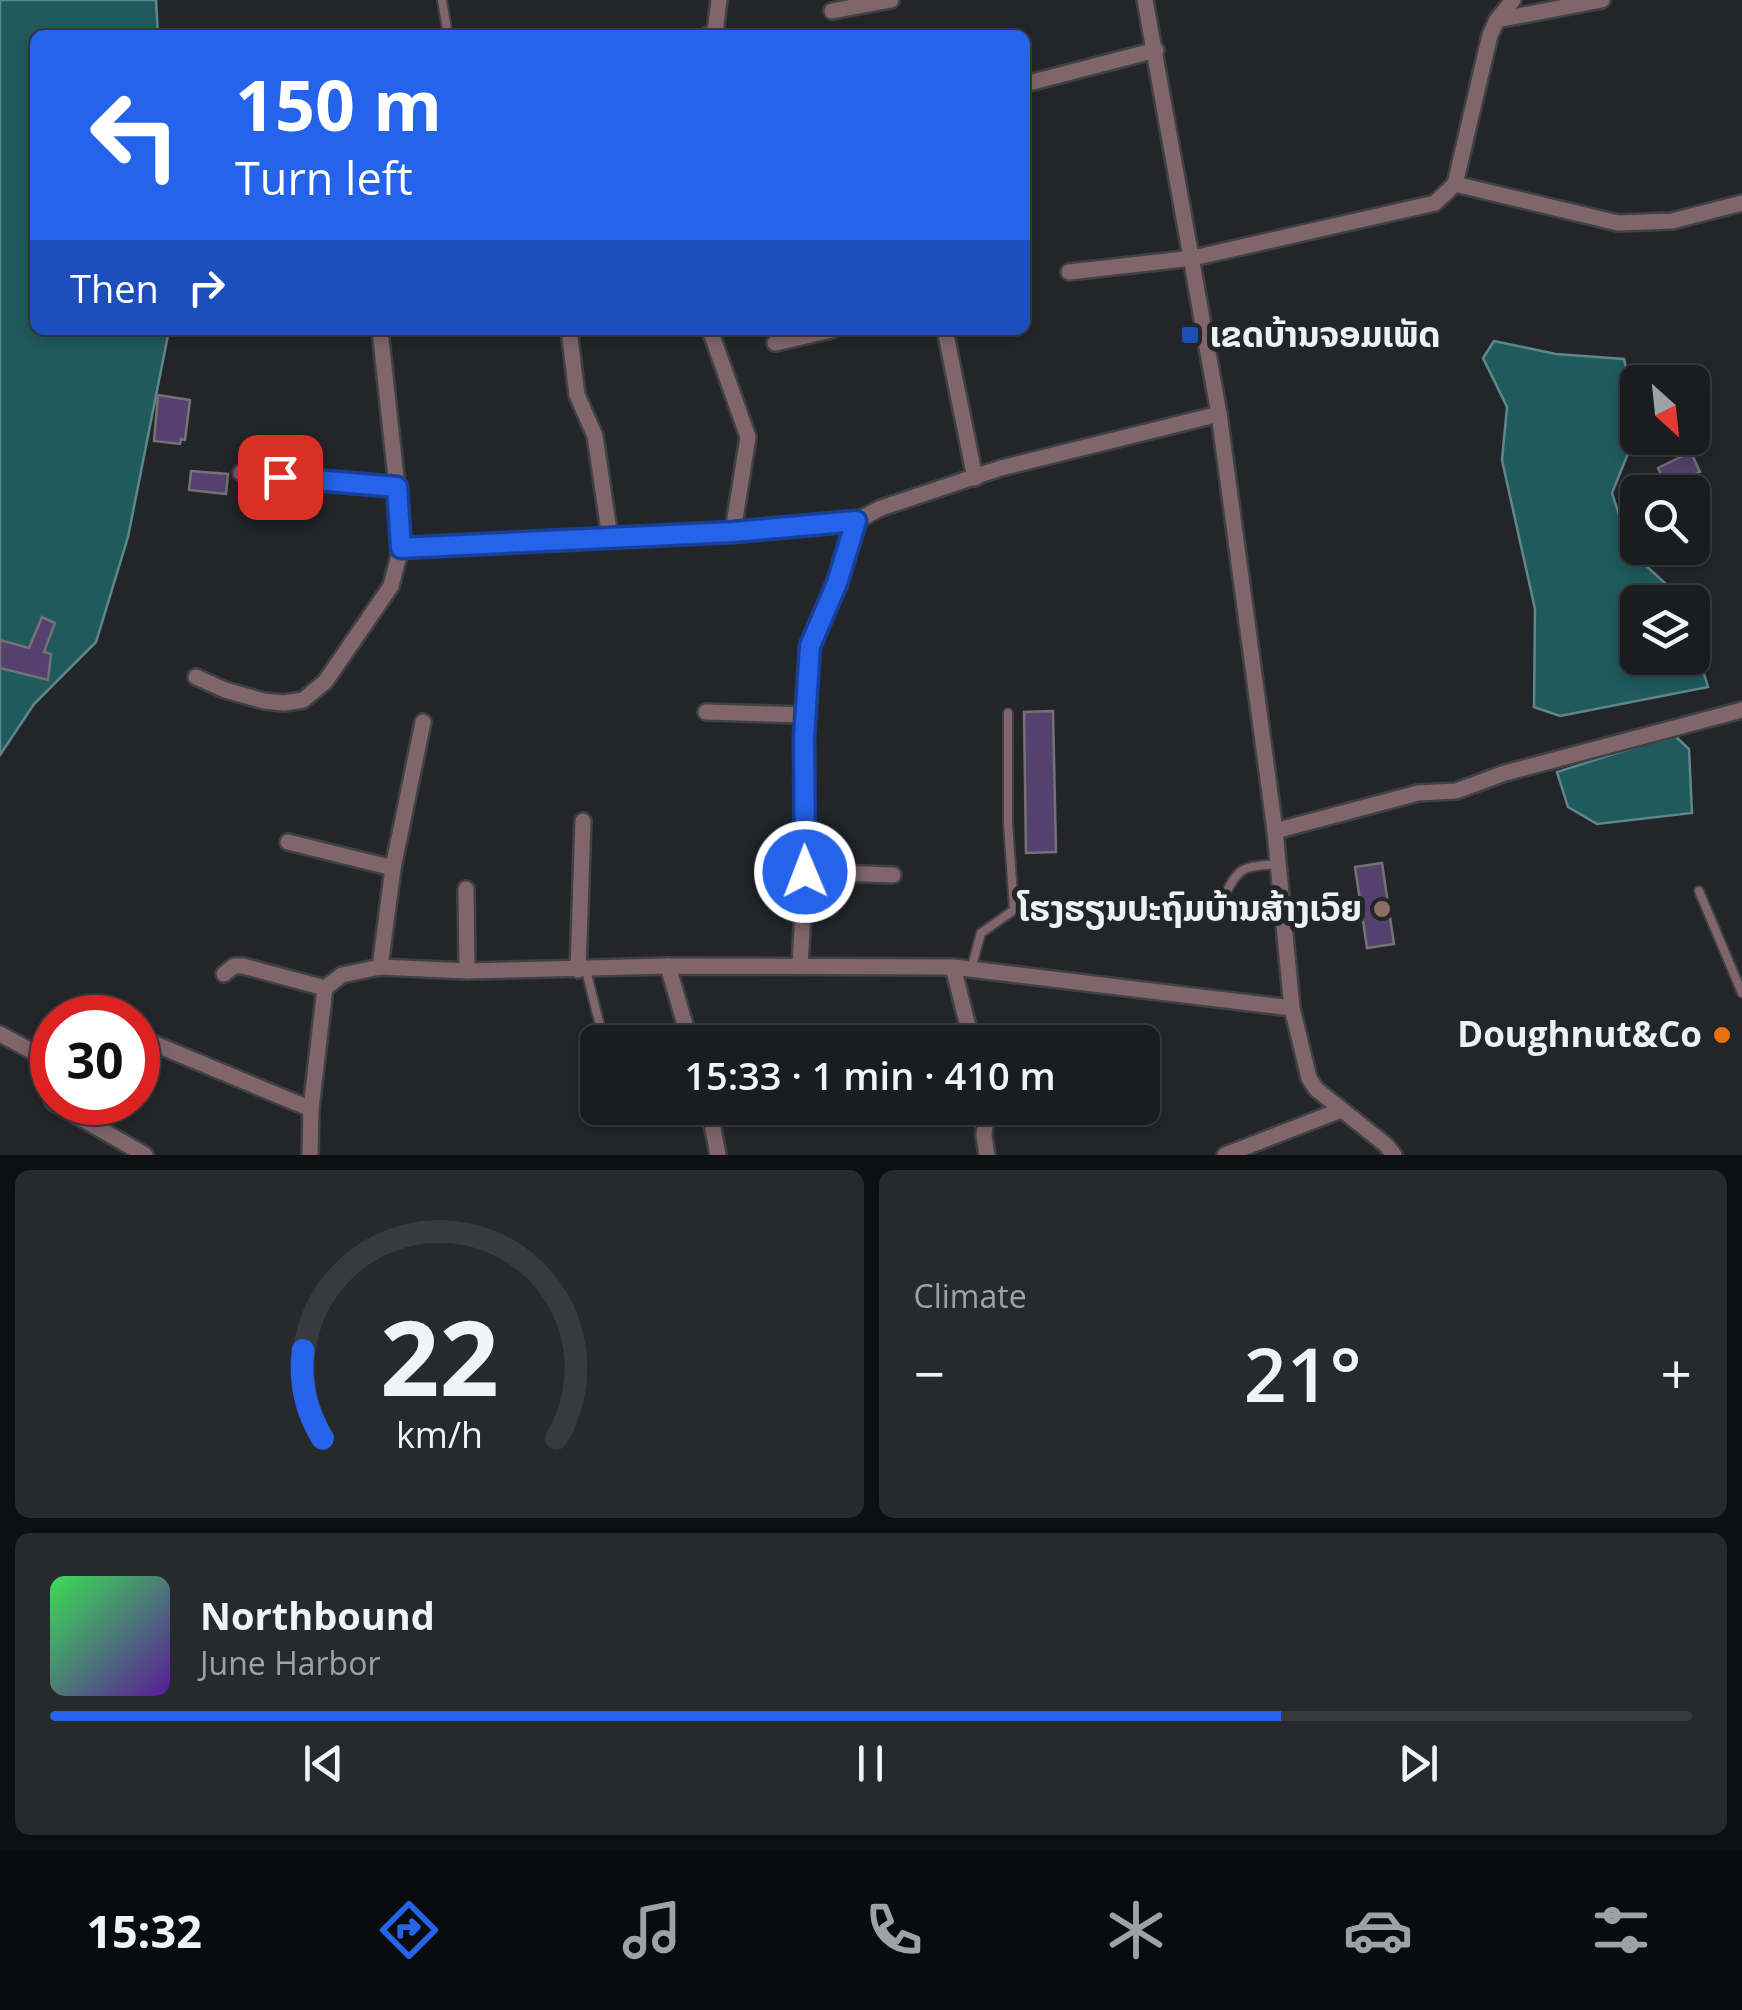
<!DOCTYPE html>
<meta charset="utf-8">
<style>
:root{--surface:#1a1c1f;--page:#27292c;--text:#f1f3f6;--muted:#9fa1a4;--line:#383a3d;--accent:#2563eb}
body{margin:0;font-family:"Open Sans","Noto Sans Lao",sans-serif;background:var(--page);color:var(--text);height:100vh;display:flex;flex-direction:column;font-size:38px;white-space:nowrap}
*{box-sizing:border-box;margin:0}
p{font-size:32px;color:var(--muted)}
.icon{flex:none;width:55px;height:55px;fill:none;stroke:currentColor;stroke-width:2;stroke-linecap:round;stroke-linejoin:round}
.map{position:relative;height:1155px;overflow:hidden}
.sheet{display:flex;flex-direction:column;gap:15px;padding:15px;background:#0e0f11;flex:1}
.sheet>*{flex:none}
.hud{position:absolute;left:30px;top:30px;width:1000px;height:305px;border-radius:15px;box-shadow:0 5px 15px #0003,0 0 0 2px var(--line);background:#2563eb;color:#fff;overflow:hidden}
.needle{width:65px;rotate:153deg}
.fabs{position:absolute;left:1620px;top:365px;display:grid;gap:20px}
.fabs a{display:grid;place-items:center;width:90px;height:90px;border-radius:15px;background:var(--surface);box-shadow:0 5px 15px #0003,0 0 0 2px var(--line);font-size:50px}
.speed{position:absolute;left:30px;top:995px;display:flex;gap:20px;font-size:50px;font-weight:700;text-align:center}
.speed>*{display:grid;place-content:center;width:130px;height:130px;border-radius:50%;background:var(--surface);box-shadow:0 5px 15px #0003,0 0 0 2px var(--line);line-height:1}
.speed .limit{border:15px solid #d22;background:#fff;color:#111}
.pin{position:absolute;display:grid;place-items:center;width:85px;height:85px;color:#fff;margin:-42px;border-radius:20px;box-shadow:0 5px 15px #0006}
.me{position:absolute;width:110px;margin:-55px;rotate:359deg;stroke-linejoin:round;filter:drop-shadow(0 0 8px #0008)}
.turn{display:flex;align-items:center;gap:35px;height:210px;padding:0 40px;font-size:45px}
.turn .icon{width:130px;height:130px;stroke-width:2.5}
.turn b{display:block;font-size:70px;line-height:85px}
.then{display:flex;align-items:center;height:95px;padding:0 40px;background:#0003;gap:20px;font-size:38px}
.big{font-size:75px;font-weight:600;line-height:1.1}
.sheet .widget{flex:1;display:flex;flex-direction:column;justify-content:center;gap:15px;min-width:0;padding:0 35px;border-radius:15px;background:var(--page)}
.sheet .dial{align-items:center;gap:0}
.dial svg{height:260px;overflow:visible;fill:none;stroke:var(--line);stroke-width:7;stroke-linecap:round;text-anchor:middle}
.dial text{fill:var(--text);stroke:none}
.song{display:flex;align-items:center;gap:30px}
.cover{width:120px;height:120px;border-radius:15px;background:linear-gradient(135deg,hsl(130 70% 55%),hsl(270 70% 35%))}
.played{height:10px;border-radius:5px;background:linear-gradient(90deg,var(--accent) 75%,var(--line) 75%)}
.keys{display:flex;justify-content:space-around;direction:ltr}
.heat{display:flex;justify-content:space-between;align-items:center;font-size:55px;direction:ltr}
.sheet .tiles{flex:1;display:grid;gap:15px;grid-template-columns:1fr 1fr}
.widget:last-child{grid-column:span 2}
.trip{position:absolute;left:580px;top:1025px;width:580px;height:100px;border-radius:15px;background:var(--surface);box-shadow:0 5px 15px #0003,0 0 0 2px var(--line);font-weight:600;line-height:100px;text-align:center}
.dock{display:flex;height:160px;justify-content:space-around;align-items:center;background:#0a0b0c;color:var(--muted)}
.dock .icon{width:70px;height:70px}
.dock .current{color:var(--accent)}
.dock b{font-size:45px;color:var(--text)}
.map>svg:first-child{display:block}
.water{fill:#1f5a5d;stroke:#5d878a;stroke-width:2.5}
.building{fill:#55416d;stroke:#747276;stroke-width:2.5}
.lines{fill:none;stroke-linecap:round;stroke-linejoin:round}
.service-casing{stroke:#404145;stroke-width:12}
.minor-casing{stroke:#404145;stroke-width:20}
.service{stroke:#80666b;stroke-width:8}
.minor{stroke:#80666b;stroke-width:15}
.route-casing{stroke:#184099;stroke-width:25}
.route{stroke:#2563eb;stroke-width:18}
.transit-dot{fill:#1a4fb4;stroke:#232529;stroke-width:4}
.education-dot{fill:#8d6e63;stroke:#232529;stroke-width:4}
.food-dot{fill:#e8710a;stroke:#232529;stroke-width:4}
.labels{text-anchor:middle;stroke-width:10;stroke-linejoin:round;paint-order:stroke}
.poi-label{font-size:35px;font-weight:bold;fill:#eff0f3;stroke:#232529;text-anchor:end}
</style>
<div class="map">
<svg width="1742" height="1155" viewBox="0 0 1742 1155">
<rect width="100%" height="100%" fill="#232529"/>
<g class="water">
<path d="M0,0H156L158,35H35V330H169L128,537L96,642L34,704L0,755Z"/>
<path d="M1494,341L1556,354L1624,359L1637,419L1638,438H1640L1627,456L1612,493L1631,552L1679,596L1681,602H1638V658H1692L1693,638L1708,687L1560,716L1534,707L1535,609L1502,460L1507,407L1483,358Z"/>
<path d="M1674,735L1689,749L1692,813L1597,824L1568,807L1557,772Z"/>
</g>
<g class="building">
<path d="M158,395L190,400L185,440L181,439L180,444L154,441Z"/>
<path d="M1691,452L1700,472L1667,487L1658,468Z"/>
<path d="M191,471L228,474L226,494L189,490Z"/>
<path d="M42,617L55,623L44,652L51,654L48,680L0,668V640L29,648Z"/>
<path d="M1053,711L1056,852L1026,853L1024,712Z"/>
<path d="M1382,863L1394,944L1367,948L1355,867Z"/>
</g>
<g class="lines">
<g class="service-casing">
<g id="service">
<path d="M442,0L448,35"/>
<path d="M1699,891L1742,993"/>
<path d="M1054,919L1209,909C1229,899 1228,879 1243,870C1252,865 1268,865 1278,864"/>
<path d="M971,969L981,933L1014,910L1008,823V713"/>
<path d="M586,970L604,1042"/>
</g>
</g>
<g class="minor-casing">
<g id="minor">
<path d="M1145,0L1219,414L1275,831L1292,1008L1309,1078L1316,1089L1386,1145L1394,1155"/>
<path d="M832,11L891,0"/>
<path d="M1497,20L1602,0"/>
<path d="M708,35L715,32L719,0"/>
<path d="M1025,84L1156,50"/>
<path d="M1455,184L1490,35L1497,20L1513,0"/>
<path d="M1069,272L1193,258L1435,203L1455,184L1618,223L1672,221L1742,203"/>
<path d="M380,330L397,487"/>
<path d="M569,330L577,395L595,436L610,538"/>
<path d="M710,330L748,437L733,531"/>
<path d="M945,330L975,478"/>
<path d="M775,343L832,330"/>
<path d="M401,548L733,531L856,521L881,508L1001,468L1219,414"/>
<path d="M196,677L225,690L264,701L284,703L303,700L325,682L391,586L401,548L397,487L241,473"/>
<path d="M706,712L805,715V872L800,965"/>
<path d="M805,715L810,646L837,583L856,521"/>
<path d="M1275,831L1418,793L1456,791L1505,773L1742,710"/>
<path d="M288,842L393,868"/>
<path d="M805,872L893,875"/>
<path d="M466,889L467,971"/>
<path d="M668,966L690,1042"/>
<path d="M380,967L393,868L423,722"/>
<path d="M953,967L972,1042"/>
<path d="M578,970L583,821"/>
<path d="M224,974L234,966H243L325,988"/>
<path d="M85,1018L88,1015L96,1018"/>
<path d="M0,1034L52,1062"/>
<path d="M138,1037L311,1109"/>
<path d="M53,1102L145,1155"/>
<path d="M709,1108L718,1155"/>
<path d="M986,1108L984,1136L987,1155"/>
<path d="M310,1155L311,1109L325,988L342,975L380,967L467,971L668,966L953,967L1292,1008"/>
<path d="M1225,1155L1341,1110"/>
</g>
</g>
<use href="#service" class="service"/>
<use href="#minor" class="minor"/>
</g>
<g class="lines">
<g class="route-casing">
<path id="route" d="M280,477L397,487L401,548L733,532L856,521L837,583L810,646L804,737L805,872"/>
</g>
<use href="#route" class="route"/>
</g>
<rect class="transit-dot" x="1180" y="325" width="20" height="20" rx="5"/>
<circle class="education-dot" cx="1382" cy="909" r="10"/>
<circle class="food-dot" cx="1722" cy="1035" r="10"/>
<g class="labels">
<g class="poi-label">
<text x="1210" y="347" text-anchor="start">ເຂດບ້ານຈອມເພັດ</text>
<text x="1362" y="921">ໂຮງຮຽນປະຖົມບ້ານສ້າງເວົຍ</text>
<text x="1702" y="1047">Doughnut&amp;Co</text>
</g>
</g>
</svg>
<div class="fabs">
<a><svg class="needle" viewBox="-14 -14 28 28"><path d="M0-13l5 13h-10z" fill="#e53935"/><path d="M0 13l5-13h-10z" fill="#9fa1a4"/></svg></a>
<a><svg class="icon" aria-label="search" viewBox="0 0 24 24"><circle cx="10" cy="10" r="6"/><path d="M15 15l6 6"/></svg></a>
<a><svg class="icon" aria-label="layers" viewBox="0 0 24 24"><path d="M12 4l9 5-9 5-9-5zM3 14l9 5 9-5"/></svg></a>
</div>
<div class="speed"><div class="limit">30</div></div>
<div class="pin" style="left:280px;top:477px;background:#d93025"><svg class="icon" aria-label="arrive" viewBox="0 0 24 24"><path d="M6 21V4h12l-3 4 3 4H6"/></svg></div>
<svg class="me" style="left:805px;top:872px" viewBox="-20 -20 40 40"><circle r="17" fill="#2563eb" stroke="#fff" stroke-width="3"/><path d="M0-11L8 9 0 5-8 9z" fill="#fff"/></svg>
<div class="trip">15:33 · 1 min · 410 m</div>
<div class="hud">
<div class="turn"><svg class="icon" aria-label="left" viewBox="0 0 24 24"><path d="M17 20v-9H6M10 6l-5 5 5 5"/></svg><div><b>150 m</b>Turn left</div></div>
<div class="then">Then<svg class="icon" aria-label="right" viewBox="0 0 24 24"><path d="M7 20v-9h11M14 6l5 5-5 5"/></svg></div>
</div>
</div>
<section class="sheet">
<div class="tiles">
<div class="widget dial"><svg viewBox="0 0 100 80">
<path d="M14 69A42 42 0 1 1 86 69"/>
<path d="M14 69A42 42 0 0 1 8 42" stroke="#2563eb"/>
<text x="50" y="56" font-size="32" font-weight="700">22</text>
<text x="50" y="72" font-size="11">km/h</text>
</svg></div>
<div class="widget"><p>Climate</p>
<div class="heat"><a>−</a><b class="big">21°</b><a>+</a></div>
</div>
<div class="widget">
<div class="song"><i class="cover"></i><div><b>Northbound</b><p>June Harbor</p></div></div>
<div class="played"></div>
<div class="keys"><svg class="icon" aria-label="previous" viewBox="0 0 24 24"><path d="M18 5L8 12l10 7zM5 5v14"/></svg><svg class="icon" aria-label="pause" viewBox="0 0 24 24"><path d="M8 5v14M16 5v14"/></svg><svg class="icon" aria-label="next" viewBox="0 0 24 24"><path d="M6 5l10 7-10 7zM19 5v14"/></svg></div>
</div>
</div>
</section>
<nav class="dock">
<b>15:32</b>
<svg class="icon current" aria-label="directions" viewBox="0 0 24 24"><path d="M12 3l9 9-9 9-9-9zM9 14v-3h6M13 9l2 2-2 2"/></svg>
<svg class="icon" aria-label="music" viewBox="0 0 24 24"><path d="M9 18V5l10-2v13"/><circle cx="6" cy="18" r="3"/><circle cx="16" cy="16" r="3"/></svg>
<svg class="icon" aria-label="phone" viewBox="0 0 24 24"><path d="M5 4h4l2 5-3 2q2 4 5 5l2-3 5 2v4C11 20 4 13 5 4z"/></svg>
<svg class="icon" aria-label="climate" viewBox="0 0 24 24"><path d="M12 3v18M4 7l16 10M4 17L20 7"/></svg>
<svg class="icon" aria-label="car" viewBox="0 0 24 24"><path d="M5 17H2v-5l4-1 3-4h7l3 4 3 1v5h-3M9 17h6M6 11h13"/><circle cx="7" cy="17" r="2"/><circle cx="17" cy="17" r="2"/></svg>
<svg class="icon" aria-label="filters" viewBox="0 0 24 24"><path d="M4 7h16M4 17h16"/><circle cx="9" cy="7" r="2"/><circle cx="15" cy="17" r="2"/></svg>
</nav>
